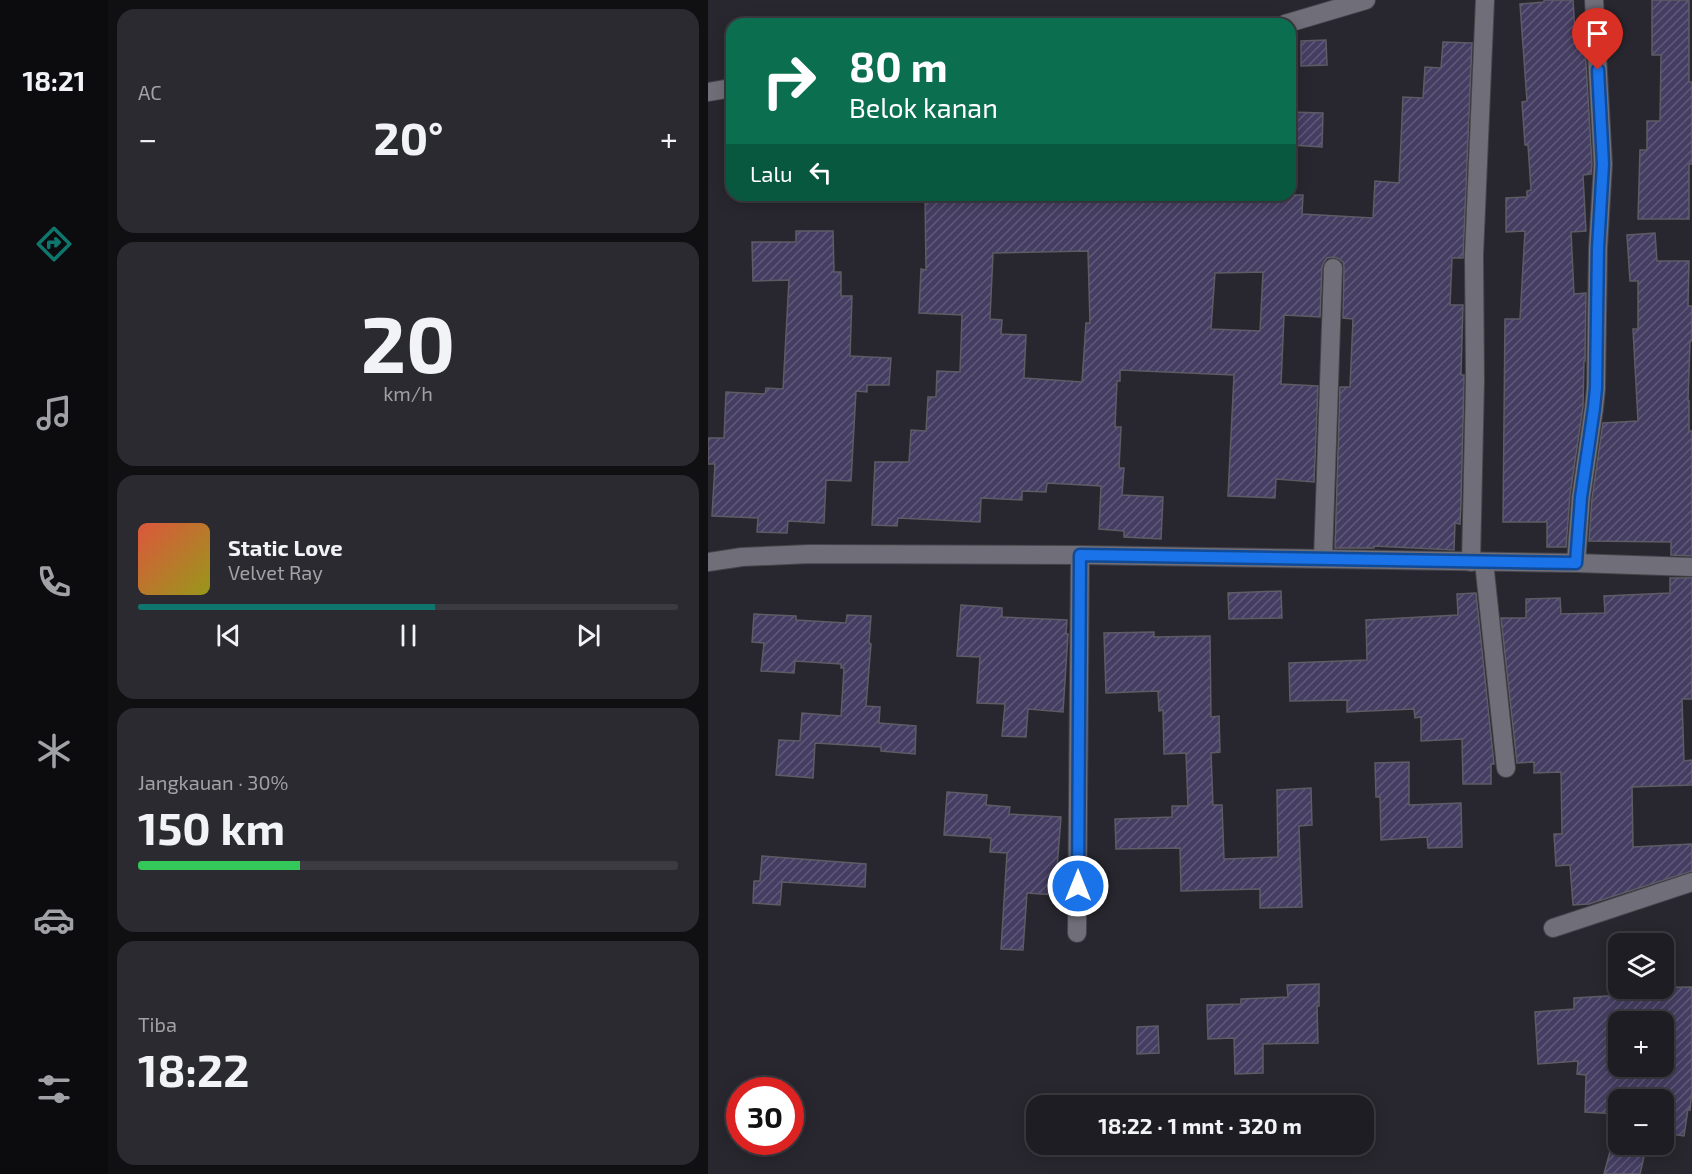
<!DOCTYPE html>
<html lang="id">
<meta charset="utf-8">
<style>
:root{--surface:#1e1d23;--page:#2b2a30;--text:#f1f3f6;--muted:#a1a2a6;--line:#3c3b41;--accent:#0f766e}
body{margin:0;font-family:"Exo 2",sans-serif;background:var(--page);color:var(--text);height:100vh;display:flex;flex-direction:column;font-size:22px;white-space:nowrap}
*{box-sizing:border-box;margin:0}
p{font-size:20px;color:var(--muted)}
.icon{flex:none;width:33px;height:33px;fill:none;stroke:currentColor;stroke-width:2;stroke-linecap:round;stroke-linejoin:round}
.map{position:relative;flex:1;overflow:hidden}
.side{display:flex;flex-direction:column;gap:9px;padding:9px;background:#101013;width:600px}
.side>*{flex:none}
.top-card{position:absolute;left:18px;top:18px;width:570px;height:183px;border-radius:18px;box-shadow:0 3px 15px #0003,0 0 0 2px var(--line);background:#0b6e4f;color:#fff;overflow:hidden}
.buttons{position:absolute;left:900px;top:933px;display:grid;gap:12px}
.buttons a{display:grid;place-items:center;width:66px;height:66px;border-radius:12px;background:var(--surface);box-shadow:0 3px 15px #0003,0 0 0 2px var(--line);font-size:30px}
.speed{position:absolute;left:18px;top:1077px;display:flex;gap:12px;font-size:30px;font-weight:700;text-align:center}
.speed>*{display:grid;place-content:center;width:78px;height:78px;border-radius:50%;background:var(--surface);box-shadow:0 3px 15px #0003,0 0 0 2px var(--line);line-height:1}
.speed .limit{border:9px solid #d22;background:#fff;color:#111}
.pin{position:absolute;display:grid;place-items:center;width:51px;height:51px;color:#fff;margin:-62px -26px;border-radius:50% 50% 50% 0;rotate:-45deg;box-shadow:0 0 6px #0007}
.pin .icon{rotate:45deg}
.me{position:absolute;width:66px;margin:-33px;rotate:0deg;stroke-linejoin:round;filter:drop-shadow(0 0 4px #0008)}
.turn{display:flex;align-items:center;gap:21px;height:126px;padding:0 24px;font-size:27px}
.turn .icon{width:78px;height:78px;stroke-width:2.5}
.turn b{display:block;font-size:42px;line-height:51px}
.then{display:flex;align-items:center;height:57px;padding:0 24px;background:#0003;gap:12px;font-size:22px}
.big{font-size:45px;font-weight:700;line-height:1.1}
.side .tile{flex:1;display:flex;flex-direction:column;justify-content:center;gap:9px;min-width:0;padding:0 21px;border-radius:18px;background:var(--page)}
.side .dial{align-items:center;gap:0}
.dial b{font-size:78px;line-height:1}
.song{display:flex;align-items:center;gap:18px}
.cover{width:72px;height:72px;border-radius:9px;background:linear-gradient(135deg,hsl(10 70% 55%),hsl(60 70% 35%))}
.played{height:6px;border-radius:3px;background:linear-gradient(90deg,var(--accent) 55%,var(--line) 55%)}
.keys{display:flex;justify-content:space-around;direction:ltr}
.heat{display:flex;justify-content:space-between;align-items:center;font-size:33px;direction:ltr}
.charge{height:9px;border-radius:4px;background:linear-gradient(90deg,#34c759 30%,var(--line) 0)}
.trip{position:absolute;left:318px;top:1095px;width:348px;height:60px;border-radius:18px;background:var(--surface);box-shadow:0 3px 15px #0003,0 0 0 2px var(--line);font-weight:700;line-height:60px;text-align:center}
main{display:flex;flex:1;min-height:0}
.dock{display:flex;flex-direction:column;width:108px;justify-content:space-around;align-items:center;background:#0c0c0e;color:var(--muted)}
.dock .icon{width:42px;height:42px}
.dock .on{color:var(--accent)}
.dock b{font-size:27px;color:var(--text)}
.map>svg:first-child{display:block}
.building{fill:url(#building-hatch);stroke:#5d5c65;stroke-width:1.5;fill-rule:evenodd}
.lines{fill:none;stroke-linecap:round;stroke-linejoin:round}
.minor-casing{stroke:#45444b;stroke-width:20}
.minor{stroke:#706f79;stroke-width:18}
.route-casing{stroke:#114b97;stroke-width:15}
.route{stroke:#1a73e8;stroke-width:10}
</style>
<main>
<nav class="dock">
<b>18:21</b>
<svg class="icon on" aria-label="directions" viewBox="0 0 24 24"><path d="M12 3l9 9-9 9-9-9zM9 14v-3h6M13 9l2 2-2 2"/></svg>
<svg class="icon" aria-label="music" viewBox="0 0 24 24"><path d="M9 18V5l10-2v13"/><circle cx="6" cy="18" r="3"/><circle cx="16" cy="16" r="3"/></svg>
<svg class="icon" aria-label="phone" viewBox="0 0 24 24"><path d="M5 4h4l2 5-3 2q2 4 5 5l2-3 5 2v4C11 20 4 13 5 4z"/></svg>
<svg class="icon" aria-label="climate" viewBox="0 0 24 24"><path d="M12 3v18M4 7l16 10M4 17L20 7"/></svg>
<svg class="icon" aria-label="car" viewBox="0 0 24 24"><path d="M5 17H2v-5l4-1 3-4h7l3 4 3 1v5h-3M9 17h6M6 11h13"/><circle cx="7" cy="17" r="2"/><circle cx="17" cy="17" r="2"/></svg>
<svg class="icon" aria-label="filters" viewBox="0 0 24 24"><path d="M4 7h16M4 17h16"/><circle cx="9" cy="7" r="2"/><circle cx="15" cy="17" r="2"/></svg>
</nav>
<section class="side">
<div class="tile"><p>AC</p>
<div class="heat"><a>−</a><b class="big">20°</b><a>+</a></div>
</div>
<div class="tile dial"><b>20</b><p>km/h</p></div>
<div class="tile">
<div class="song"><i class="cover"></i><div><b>Static Love</b><p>Velvet Ray</p></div></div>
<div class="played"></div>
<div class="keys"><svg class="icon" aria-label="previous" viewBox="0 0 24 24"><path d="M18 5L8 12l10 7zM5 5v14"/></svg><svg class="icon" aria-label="pause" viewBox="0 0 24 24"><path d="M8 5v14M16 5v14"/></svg><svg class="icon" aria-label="next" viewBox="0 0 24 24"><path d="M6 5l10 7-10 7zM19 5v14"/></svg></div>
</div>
<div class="tile"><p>Jangkauan · 30%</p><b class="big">150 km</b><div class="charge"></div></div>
<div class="tile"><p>Tiba</p><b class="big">18:22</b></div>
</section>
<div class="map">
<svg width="984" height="1174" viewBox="0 0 984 1174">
<defs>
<pattern id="building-hatch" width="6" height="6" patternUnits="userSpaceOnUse" patternTransform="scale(1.5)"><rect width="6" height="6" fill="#453e62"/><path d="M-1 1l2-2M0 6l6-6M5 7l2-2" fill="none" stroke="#605a79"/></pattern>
</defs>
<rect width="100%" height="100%" fill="#28272f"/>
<g class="building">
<path d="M836,0H865L867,32L876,31L884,164L883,174L875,175L878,231L863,232L866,294L878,293L877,361H876L875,407L862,495L858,547H839V522H795L797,319H812L817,231L798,232V198L819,197V191L823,190L820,145H817L814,102L819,101L812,4L836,2Z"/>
<path d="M944,0H981V82H984V164H981V219H930L932,150H939V121H952L953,55H944Z"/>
<path d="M618,40L619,65L593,66V41Z"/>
<path d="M735,42L764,43L755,258H744L742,305H755L753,375H756V381L753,503L752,524L747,523L746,550L666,546V548H627L632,387H642L645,319L635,318L636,268L635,262L631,259L626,257L619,258L616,262L614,267L612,317L576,315L573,384L610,386L606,482L568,479L567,498L520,496L526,375L412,370V381H409L407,427H413L411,468H416L414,495L455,497L453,539L416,537V531L391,529L393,486L339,483L338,492L314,491V500L273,498L272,522L190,518L189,526L164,525L167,462H201L203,430L218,431L220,397H228L229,371L252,372L254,315L211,313L213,269L218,270L217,195H456V198L509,195H595L594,214L665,218L667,181L691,183L695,97L715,98L717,67L733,68ZM380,251L382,323H378L374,382L316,378L318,335L293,334L294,320L282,319L285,253ZM555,272L552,331L503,329L507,273Z"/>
<path d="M582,112L615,113L614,147L582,145Z"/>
<path d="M88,231H125L126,272H133V296H144L142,356L183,358L181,385H159V392L148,391L143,481L118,480L116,523L80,521L79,533L49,532L50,518L4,516L7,464H0V438H16L18,392L57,394L58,388L75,389L81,280L45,281L44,242H88Z"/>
<path d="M947,233L949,261H981L980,306H984V341H982L980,401H981V431H984V556L963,555V542L881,541L884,498L895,423L930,421L925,329H930V281H922L919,235Z"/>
<path d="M962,578H984V699H974L976,761L984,760V785L924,787L925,847L984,844V871L881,904L865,905L862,865L848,866L846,834H854L853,772L826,773V762L809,763L793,618H818V599L852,598L853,614L897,613L896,596L962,593Z"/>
<path d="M573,591L574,618L521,619L520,593Z"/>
<path d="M768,593L786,764H783V784H755L754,739L713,741V717L707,718L706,709L639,712V700L582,701L581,663L659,660L658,620L750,615L749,594Z"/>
<path d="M253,605L294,608V617L359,620L358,634H360L355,712L320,709L318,737L294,736L297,704L269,703L272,657L249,656Z"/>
<path d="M46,614L88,616V620L138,623L139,615L163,616L161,643L163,644L158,706L172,707L171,723L208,726L207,754L173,751V747L107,743L105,778L68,775L71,740L92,741L94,713L133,716L136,668H133V664L87,661L86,673L53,671L56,643L44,642Z"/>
<path d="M446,632V637L502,636L503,717L511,716L512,752L503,753L505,805H514L516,859L570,857L569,790L603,788L604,825L591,826L594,907L552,908V889L473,891L472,848L408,849L407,819L464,817V806H480L478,753L456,754L455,710L451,711L450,691L398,693L396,633Z"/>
<path d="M701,762V805L753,803L754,847L720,848L719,837L673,840L672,797H668L667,763Z"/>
<path d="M239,792L279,795L278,805L302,807L301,814L353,817L347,895L319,893L315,950L293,949L299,853L282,852L283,838L236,835Z"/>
<path d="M54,856L158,864L157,887L74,882L72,905L45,903L46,881H52Z"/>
<path d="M611,984V1006H609L610,1043L555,1044V1073L527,1074L526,1038L500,1039L499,1005L533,1004V999L580,997L579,985Z"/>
<path d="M984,987V1090L982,1110L980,1109L976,1136L956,1133V1100H910V1114L877,1112L878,1075L869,1074L870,1061L830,1064L827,1012L866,1009V998L916,995V988ZM903,1022H956L959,1066H951L950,1073L902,1068Z"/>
<path d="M450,1026L451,1053L429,1054V1027Z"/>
<path d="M904,1144H939L932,1174H896Z"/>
</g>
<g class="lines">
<g class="minor-casing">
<g id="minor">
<path d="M577,24L658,0"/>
<path d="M0,92L24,88"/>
<path d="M615,559L625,268"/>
<path d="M0,562L34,557L102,554L372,555L868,563L984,567"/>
<path d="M763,562L767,381L766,255L777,0"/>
<path d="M776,562L798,768"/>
<path d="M868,563L873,497L886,408L888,388L890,248L895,164L886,0"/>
<path d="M845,928L984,882"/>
<path d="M369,933L372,555"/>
</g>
</g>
<use href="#minor" class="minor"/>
</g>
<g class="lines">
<g class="route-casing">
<path id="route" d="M370,886L372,555L868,563L873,497L886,408L888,388L890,248L895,164L890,70"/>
</g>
<use href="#route" class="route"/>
</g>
</svg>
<div class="buttons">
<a><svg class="icon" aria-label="layers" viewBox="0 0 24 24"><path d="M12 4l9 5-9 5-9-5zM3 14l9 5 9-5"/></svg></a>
<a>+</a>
<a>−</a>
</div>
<div class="speed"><div class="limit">30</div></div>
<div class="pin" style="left:890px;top:70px;background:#d93025"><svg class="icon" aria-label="arrive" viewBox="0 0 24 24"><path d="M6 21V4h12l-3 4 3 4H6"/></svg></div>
<svg class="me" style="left:370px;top:886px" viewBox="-20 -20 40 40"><circle r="17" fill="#1a73e8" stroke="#fff" stroke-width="3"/><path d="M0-11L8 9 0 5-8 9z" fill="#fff"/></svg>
<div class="trip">18:22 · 1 mnt · 320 m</div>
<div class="top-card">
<div class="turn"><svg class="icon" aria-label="right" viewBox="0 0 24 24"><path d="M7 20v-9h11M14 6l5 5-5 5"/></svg><div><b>80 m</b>Belok kanan</div></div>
<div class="then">Lalu<svg class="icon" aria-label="left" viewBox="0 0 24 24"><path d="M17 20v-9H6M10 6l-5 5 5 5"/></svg></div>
</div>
</div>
</main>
